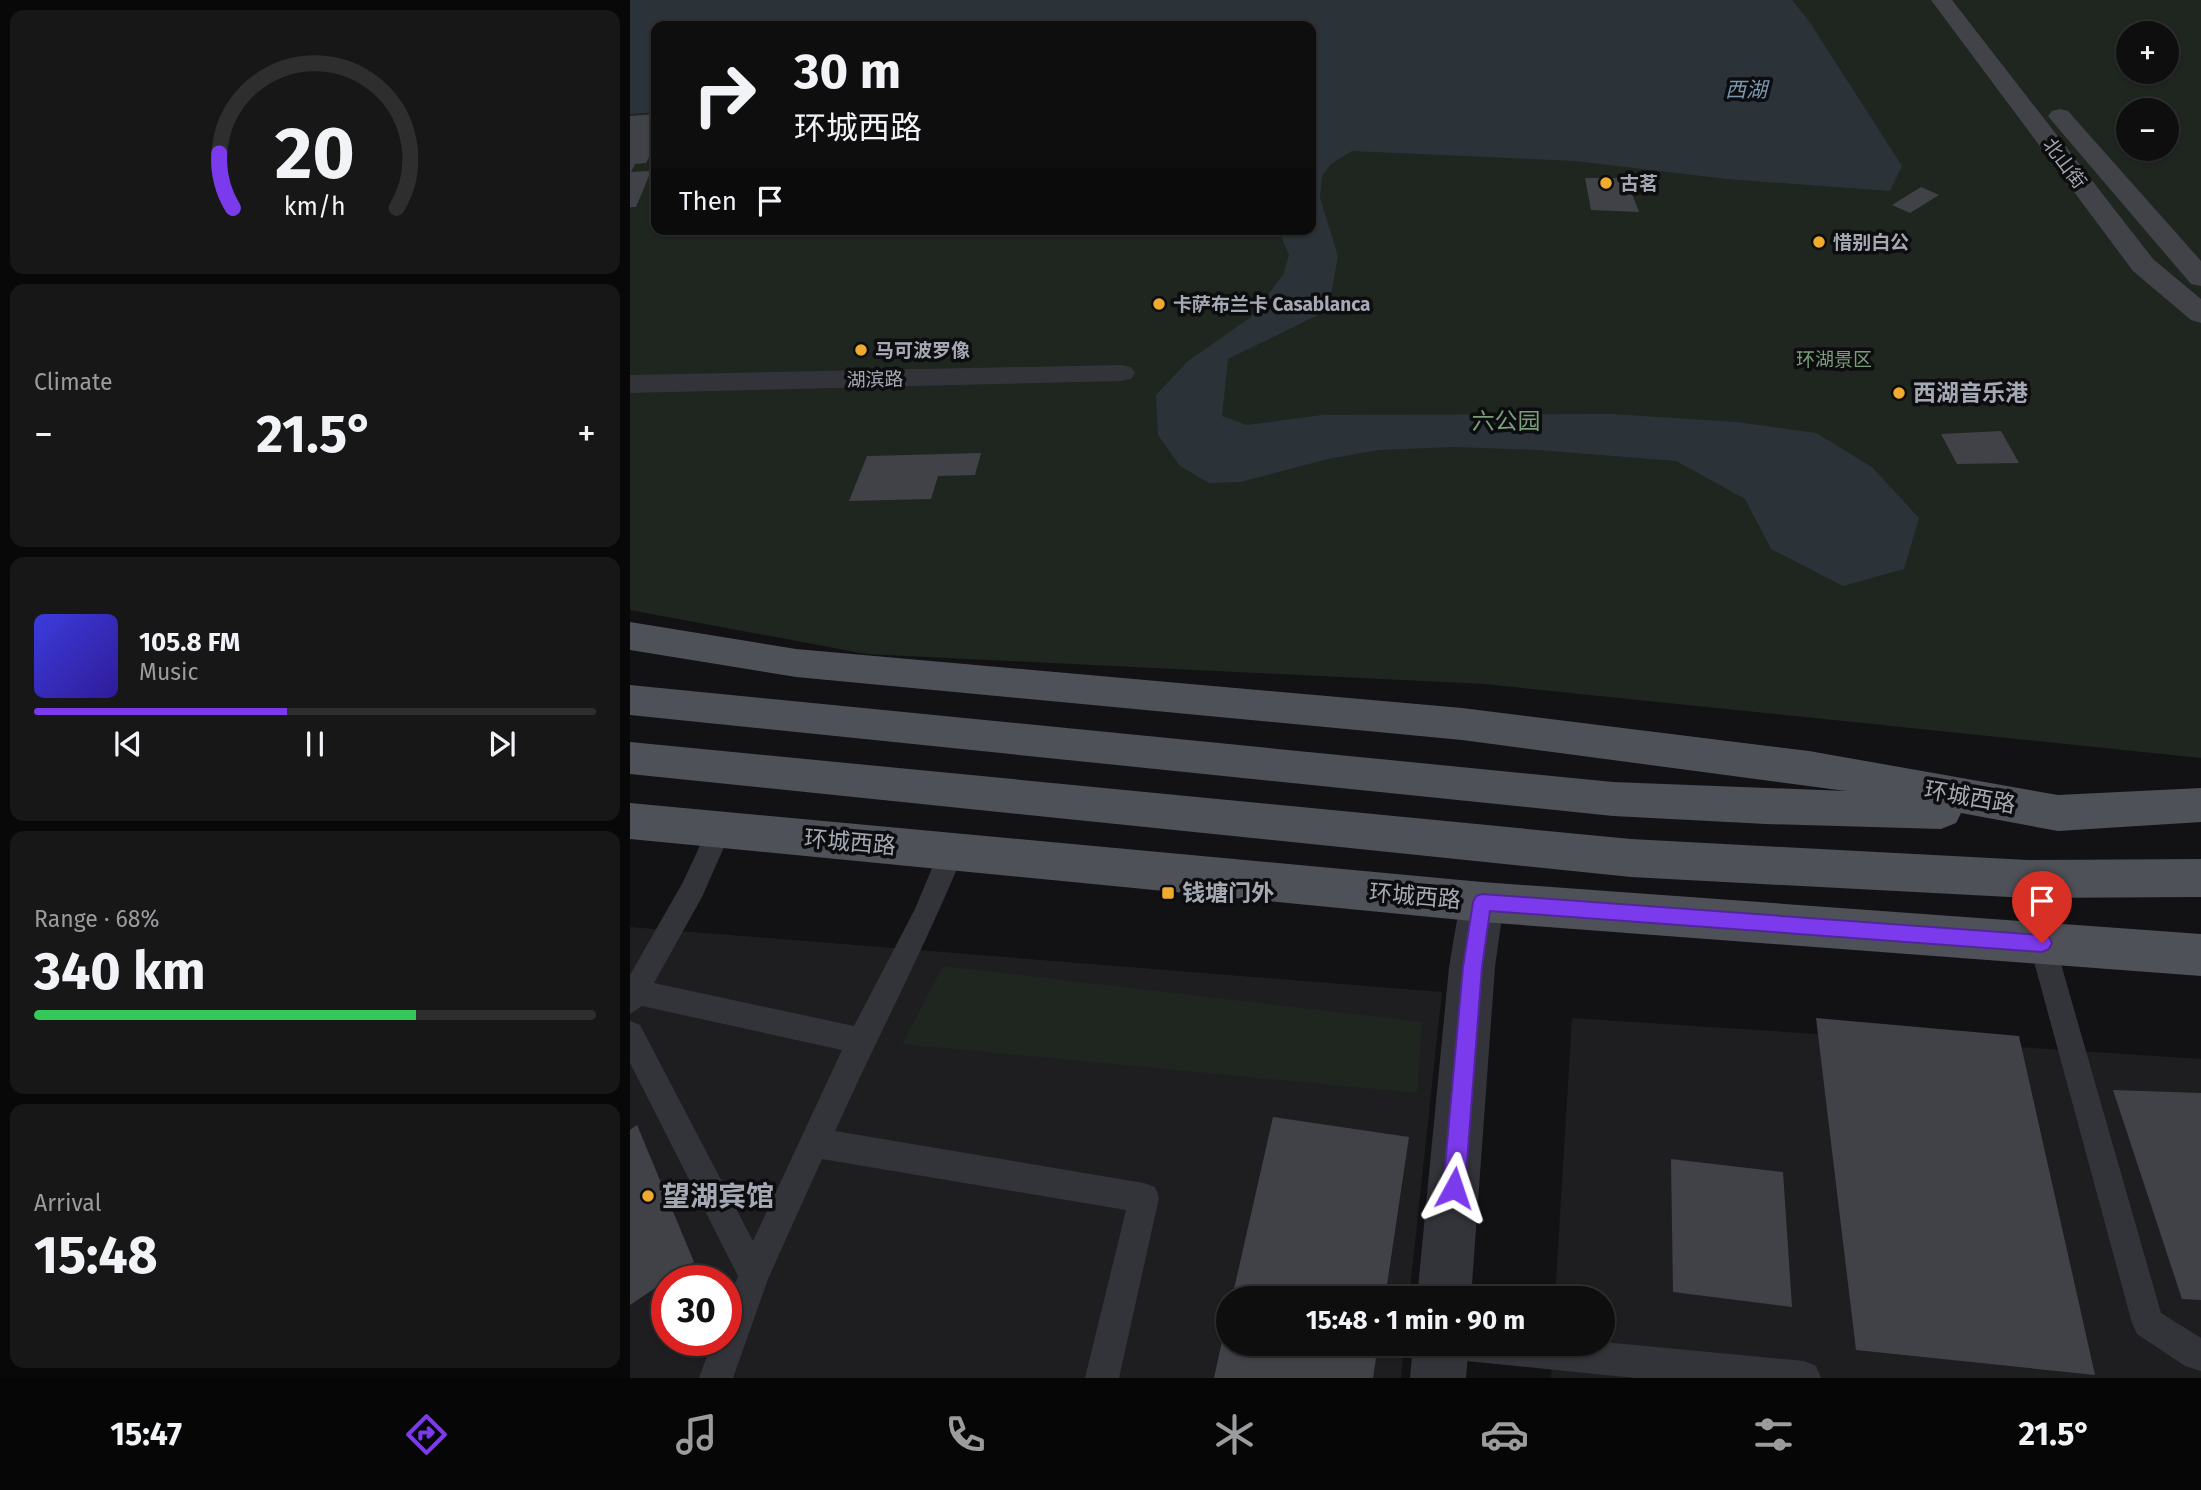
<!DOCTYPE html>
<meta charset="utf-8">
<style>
:root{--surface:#0e0e0f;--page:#171718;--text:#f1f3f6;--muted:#9b9c9e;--line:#2e2e2f;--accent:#7c3aed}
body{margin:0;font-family:"Fira Sans","Noto Sans SC",sans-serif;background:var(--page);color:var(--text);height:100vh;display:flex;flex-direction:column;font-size:26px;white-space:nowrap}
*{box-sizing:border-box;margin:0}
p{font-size:23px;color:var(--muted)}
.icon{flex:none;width:38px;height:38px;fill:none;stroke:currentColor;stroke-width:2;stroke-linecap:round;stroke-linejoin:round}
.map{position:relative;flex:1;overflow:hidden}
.panel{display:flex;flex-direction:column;gap:10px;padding:10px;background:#080808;width:630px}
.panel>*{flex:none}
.banner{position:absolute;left:21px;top:21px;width:665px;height:214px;border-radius:14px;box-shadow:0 2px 5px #0004,0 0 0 2px var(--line);background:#0e0e0f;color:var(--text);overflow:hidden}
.controls{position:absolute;left:1486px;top:21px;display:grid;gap:14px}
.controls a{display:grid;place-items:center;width:63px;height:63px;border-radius:50%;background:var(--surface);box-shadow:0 2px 5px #0004,0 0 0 2px var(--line);font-size:35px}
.speed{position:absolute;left:21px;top:1265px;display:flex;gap:14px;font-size:35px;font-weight:700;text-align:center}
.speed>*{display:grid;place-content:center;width:91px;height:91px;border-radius:50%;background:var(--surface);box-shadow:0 2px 5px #0004,0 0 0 2px var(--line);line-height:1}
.speed .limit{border:10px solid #d22;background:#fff;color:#111}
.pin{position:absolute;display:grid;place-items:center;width:60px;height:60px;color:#fff;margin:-72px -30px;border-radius:50% 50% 50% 0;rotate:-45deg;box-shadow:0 0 7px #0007}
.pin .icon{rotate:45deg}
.me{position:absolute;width:77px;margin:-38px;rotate:5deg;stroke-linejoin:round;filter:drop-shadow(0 0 5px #0008)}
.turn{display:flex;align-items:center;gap:24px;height:147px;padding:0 28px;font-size:32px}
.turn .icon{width:91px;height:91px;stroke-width:2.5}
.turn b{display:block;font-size:49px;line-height:60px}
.then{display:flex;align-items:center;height:66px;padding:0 28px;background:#0003;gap:14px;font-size:26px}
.big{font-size:52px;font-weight:700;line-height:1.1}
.panel .widget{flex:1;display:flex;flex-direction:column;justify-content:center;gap:10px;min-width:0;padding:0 24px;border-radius:14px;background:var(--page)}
.panel .dial{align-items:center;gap:0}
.dial svg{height:182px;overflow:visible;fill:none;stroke:var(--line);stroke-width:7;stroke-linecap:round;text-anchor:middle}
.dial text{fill:var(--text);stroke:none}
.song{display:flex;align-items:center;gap:21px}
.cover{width:84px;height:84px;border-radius:10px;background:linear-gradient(135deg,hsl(240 70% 55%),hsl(250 70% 35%))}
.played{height:7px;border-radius:4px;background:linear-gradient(90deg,var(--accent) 45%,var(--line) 45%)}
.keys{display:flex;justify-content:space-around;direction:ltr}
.heat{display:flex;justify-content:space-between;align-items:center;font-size:38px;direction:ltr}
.charge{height:10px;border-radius:5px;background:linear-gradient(90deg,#34c759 68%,var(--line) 0)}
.trip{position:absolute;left:586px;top:1286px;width:399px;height:70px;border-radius:35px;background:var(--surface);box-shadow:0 2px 5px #0004,0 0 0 2px var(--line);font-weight:700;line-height:70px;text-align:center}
.dock{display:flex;height:112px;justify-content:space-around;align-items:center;background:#060606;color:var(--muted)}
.dock .icon{width:49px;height:49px}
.dock .on{color:var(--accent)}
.dock b{font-size:32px;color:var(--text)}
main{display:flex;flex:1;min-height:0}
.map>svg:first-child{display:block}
.built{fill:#1e1e21;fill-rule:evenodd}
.green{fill:#1e261f;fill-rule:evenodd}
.water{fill:#2b3339}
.building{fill:#414247}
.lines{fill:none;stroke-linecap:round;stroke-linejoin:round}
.service{fill:#333439;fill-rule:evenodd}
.pedestrian{fill:#333439;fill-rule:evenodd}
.minor{fill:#333439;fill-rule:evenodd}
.secondary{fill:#414349;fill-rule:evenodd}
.primary{fill:#4f5158;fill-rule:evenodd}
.route{fill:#7c3aed;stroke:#51269a;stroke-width:2}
.poi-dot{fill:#f0aa2d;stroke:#0d0d0f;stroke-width:2.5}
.labels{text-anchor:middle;stroke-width:7;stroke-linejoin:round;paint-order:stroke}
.far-street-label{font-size:19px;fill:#a4a9b4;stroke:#0d0d0f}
.far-poi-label{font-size:19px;font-weight:bold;fill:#a4a9b4;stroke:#0d0d0f;text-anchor:start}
.far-park-label{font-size:19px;fill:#7a9f7c;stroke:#0d0d0f}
.far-water-label{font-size:21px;font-style:italic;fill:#7a98b0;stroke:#0d0d0f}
.poi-label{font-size:23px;font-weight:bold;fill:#a4a9b4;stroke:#0d0d0f;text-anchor:start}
.park-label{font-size:23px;fill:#7a9f7c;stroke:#0d0d0f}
.street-label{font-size:23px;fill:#a4a9b4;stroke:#0d0d0f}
.near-poi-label{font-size:28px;font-weight:bold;fill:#a4a9b4;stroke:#0d0d0f;text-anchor:start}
</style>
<main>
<section class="panel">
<div class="widget dial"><svg viewBox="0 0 100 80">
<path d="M14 69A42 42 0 1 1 86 69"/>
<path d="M14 69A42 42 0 0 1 8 45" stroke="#7c3aed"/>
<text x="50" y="56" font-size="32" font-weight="700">20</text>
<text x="50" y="72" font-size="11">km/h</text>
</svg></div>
<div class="widget"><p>Climate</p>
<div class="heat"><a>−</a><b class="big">21.5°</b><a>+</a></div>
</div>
<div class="widget">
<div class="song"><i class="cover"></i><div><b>105.8 FM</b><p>Music</p></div></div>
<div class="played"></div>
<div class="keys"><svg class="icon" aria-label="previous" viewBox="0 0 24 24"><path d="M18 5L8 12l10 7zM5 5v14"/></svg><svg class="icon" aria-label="pause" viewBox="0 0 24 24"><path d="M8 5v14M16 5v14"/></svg><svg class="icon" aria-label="next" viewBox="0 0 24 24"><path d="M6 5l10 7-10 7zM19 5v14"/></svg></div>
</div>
<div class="widget"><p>Range · 68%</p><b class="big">340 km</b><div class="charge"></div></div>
<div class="widget"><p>Arrival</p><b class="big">15:48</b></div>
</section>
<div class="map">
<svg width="1571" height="1378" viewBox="0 0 1571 1378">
<rect width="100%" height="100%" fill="#121214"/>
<g class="built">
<path d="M0,927L812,992L779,1298H598V1344H774L771,1378H0ZM37,1281H96V1340H37Z"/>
<path d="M942,1018L1571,1059V1378H921L923,1344H973V1298H925Z"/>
</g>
<g class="green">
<path d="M0,0H1571V758L854,684L236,654L0,610ZM26,26H681V229H26ZM1498,33H1536V72H1498ZM1498,110H1536V149H1498Z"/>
<path d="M313,966L792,1022L787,1093L272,1044Z"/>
</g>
<path class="water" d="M0,0H1162L1179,21L1272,166L1260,191L1097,179L945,161L722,151L701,164L692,176L690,198L708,256L698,310L598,359L592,416L617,425L692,415L981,414L1107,422L1186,433L1242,467L1289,518L1274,569L1213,586L1141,549L1115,499L1046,461L908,450L823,447L749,450L698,459L610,482L579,483L550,466L528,435L526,395L558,361L621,317L653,275L659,255L648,229H681V26H26V112L0,114Z"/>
<g class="building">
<path d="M26,114V153H21L16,163L5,164L1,172L21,171L6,207H0V116Z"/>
<path d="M955,178H996L1009,212L961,210Z"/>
<path d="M1291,187L1309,195L1280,213L1262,205Z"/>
<path d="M1371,431L1389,463L1327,464L1311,434Z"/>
<path d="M351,453L345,475L308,476L301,499L219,501L237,456Z"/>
<path d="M1186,1018L1389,1036L1465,1375L1226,1350Z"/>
<path d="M1483,1090L1571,1093V1300L1552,1299Z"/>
<path d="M643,1117L779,1137L755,1298H602Z"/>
<path d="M7,1125L64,1262L0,1305V1130Z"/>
<path d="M1041,1159L1153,1172L1162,1307L1043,1292Z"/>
<path d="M597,1318L598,1344H748L743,1378H584Z"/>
</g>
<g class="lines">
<g class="service">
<path d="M90,818L99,822L102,829L72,897L24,983L224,1026L285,909L312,844L321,841L330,844L334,852C295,947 247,1038 205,1131L514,1183L525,1187L529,1198L489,1378H455L496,1210L192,1159L138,1279L103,1378H69L83,1340H96V1307L108,1276L0,1063V1021L10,1025L123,1241L212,1050L12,1006L0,1014V975L53,882L81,822Z"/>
<path d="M1412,931L1421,934L1425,943L1531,1313L1571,1338V1371L1555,1366L1507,1334L1502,1323L1399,943L1403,934Z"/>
<path d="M973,1342L1174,1361L1186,1366L1191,1378H1005L826,1360L814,1356L810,1344H973Z"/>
</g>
<path class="pedestrian" d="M491,365L501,367L505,373L501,379L491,381L0,393V375Z"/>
<g class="minor">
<path d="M852,882L868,888L874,902L865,967L841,1298H787L819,967L830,902L836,888Z"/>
<path d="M783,1344H839L836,1378H780Z"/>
</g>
<g class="secondary">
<path d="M1301,0H1322L1523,259L1571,299V323L1561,320L1503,271Z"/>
<path d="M1430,109L1438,111L1571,261V286L1561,284L1422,121L1418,116L1422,111Z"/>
</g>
<g class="primary">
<path d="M0,622L166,649L832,708L1179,751L1428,795L1571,788V822L1428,831L1331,813L1326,823L1311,829L1136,824L983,816L0,715V685L983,782L1216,791L832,740L166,677L0,650Z"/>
<path d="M0,742L1001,839L1398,860L1571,859V897L1398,898L1001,877L0,774Z"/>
<path d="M0,803L852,882L1571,934V976L852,922L0,839Z"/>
</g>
</g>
<path class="route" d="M852,894L1412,935L1419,937L1422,943L1419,949L1412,952L860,911L852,967L835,1188L831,1195L824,1199L816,1195L813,1188L833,967L843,902L846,896Z"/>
<g class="poi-dot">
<circle cx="976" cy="183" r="7"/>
<circle cx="1189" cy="242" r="7"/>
<circle cx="529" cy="304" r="7"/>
<circle cx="231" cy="350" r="7"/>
<circle cx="1269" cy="393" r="7"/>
<rect x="531" y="886" width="14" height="14" rx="3.5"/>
<circle cx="18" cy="1196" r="7"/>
</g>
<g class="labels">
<g class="far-street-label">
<text transform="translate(1435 163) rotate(53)" y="7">北山街</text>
<text transform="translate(245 379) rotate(-1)" y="7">湖滨路</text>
</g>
<g class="far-poi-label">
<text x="990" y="190">古茗</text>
<text x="1203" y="249">惜别白公</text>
<text x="543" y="311">卡萨布兰卡 Casablanca</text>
<text x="245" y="357">马可波罗像</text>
</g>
<g class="far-park-label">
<text x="1204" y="366">环湖景区</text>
</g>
<g class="far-water-label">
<text x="1116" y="97">西湖</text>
</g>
<g class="poi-label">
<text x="1283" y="401">西湖音乐港</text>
<text x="552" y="901">钱塘门外</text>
</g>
<g class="park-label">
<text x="876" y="429">六公园</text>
</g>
<g class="street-label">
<text transform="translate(1340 797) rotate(10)" y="8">环城西路</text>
<text transform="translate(220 842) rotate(5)" y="8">环城西路</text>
<text transform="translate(785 896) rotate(5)" y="8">环城西路</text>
</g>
<g class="near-poi-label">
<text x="32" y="1206">望湖宾馆</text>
</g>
</g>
</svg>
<div class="controls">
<a>+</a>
<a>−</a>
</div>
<div class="speed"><div class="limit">30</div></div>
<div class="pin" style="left:1412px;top:943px;background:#d93025"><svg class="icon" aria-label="arrive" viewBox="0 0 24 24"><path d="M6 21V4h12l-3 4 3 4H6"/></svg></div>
<svg class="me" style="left:824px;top:1188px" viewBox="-20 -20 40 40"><path d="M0-17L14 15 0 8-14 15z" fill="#7c3aed" stroke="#fff" stroke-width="4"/></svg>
<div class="trip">15:48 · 1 min · 90 m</div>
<div class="banner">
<div class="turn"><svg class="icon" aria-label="right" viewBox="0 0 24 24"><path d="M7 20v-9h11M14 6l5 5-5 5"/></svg><div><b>30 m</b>环城西路</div></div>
<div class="then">Then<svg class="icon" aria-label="arrive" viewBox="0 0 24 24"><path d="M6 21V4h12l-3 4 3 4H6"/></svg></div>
</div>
</div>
</main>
<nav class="dock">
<b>15:47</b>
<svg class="icon on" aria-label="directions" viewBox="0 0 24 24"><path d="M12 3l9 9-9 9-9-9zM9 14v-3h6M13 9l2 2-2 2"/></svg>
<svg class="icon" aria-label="music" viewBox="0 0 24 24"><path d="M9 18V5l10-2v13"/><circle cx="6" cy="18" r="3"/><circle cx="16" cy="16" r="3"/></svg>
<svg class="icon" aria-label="phone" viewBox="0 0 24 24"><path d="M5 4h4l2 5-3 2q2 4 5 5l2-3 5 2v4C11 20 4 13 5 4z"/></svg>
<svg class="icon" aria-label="climate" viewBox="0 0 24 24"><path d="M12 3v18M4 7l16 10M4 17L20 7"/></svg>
<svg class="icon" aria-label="car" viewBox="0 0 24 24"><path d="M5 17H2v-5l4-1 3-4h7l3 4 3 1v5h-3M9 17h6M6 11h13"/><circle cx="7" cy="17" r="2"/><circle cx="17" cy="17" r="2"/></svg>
<svg class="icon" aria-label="filters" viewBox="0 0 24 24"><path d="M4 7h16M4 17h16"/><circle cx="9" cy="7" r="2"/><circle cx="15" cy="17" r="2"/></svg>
<b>21.5°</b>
</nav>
